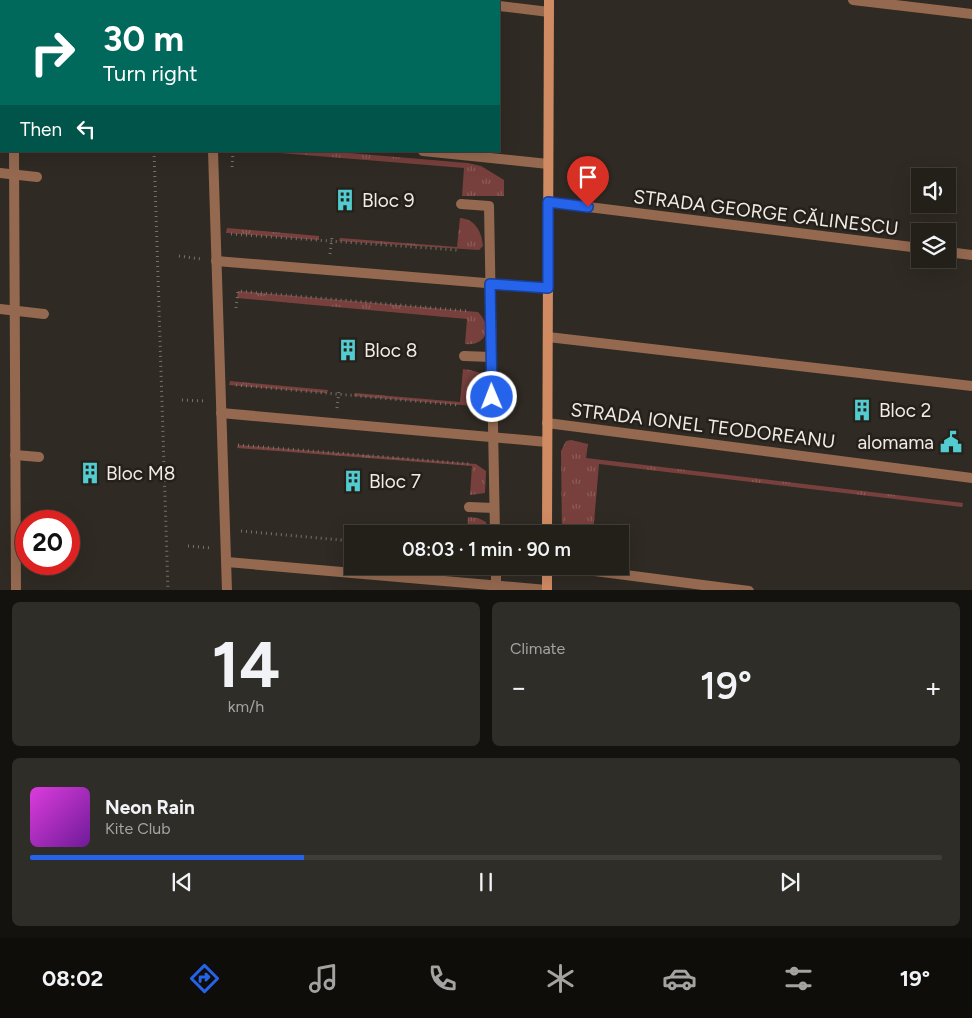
<!DOCTYPE html>
<meta charset="utf-8">
<style>
:root{--surface:#23201a;--page:#2f2d27;--text:#f1f3f6;--muted:#a3a3a2;--line:#403e39;--accent:#2563eb}
body{margin:0;font-family:Figtree,sans-serif;background:var(--page);color:var(--text);height:100vh;display:flex;flex-direction:column;font-size:19px;white-space:nowrap}
*{box-sizing:border-box;margin:0}
p{font-size:16px;color:var(--muted)}
.icon{flex:none;width:28px;height:28px;fill:none;stroke:currentColor;stroke-width:2;stroke-linecap:round;stroke-linejoin:round}
.map{position:relative;height:590px;overflow:hidden}
.details{display:flex;flex-direction:column;gap:12px;padding:12px;background:#13120e;flex:1}
.details>*{flex:none}
.hud{position:absolute;left:0px;top:0px;width:500px;height:152px;box-shadow:0 5px 20px #0002,0 0 0 1px var(--line);background:#00695c;color:#fff;overflow:hidden}
.tools{position:absolute;left:911px;top:168px;display:grid;gap:10px}
.tools a{display:grid;place-items:center;width:45px;height:45px;border-radius:0px;background:var(--surface);box-shadow:0 5px 20px #0002,0 0 0 1px var(--line);font-size:25px}
.speed{position:absolute;left:15px;top:510px;display:flex;gap:10px;font-size:25px;font-weight:700;text-align:center}
.speed>*{display:grid;place-content:center;width:65px;height:65px;border-radius:50%;background:var(--surface);box-shadow:0 5px 20px #0002,0 0 0 1px var(--line);line-height:1}
.speed .limit{border:8px solid #d22;background:#fff;color:#111}
.pin{position:absolute;display:grid;place-items:center;width:42px;height:42px;color:#fff;margin:-51px -21px;border-radius:50% 50% 50% 0;rotate:-45deg;box-shadow:0 0 5px #0007}
.pin .icon{rotate:45deg}
.me{position:absolute;width:55px;margin:-28px;rotate:359deg;stroke-linejoin:round;filter:drop-shadow(0 0 4px #0008)}
.turn{display:flex;align-items:center;gap:18px;height:105px;padding:0 20px;font-size:22px}
.turn .icon{width:65px;height:65px;stroke-width:2.5}
.turn b{display:block;font-size:35px;line-height:42px}
.then{display:flex;align-items:center;height:48px;padding:0 20px;background:#0003;gap:10px;font-size:19px}
.big{font-size:38px;font-weight:600;line-height:1.1}
.details .widget{flex:1;display:flex;flex-direction:column;justify-content:center;gap:8px;min-width:0;padding:0 18px;border-radius:8px;background:var(--page)}
.details .dial{align-items:center;gap:0}
.dial b{font-size:65px;line-height:1}
.song{display:flex;align-items:center;gap:15px}
.cover{width:60px;height:60px;border-radius:8px;background:linear-gradient(135deg,hsl(300 70% 55%),hsl(280 70% 35%))}
.played{height:5px;border-radius:2px;background:linear-gradient(90deg,var(--accent) 30%,var(--line) 30%)}
.keys{display:flex;justify-content:space-around;direction:ltr}
.heat{display:flex;justify-content:space-between;align-items:center;font-size:28px;direction:ltr}
.details .tiles{flex:1;display:grid;gap:12px;grid-template-columns:1fr 1fr}
.widget:last-child{grid-column:span 2}
.trip{position:absolute;left:344px;top:525px;width:285px;height:50px;border-radius:0px;background:var(--surface);box-shadow:0 5px 20px #0002,0 0 0 1px var(--line);font-weight:600;line-height:50px;text-align:center}
.tab-bar{display:flex;height:80px;justify-content:space-around;align-items:center;background:#0e0d0a;color:var(--muted)}
.tab-bar .icon{width:35px;height:35px}
.tab-bar .current{color:var(--accent)}
.tab-bar b{font-size:22px;color:var(--text)}
.map>svg:first-child{display:block}
.grass{fill:url(#grass-tufts)}
.lines{fill:none;stroke-linecap:round;stroke-linejoin:round}
.path{stroke:#77726c;stroke-width:3;stroke-dasharray:1 4;stroke-linecap:butt}
.lane{stroke:#956950;stroke-width:10}
.street{stroke:#956950;stroke-width:10}
.secondary{stroke:#d18b63;stroke-width:10}
.route-casing{stroke:#184099;stroke-width:12}
.route{stroke:#2563eb;stroke-width:9}
.labels{text-anchor:middle;stroke-width:5;stroke-linejoin:round;paint-order:stroke}
.poi-label{font-size:19px;fill:#efebe6;stroke:#252019;text-anchor:start}
.street-label{font-size:19px;fill:#efebe6;stroke:#252019}
</style>
<div class="map">
<svg width="972" height="591" viewBox="0 0 972 591">
<defs>
<pattern id="grass-tufts" width="24" height="20" patternUnits="userSpaceOnUse" patternTransform="scale(1.25)"><rect width="24" height="20" fill="#78403c"/><path d="M3 7l-1-3M5 7V3M7 7l1-3M15 17l-1-3M17 17v-4M19 17l1-3" fill="none" stroke="#8c5c58"/></pattern>
</defs>
<rect width="100%" height="100%" fill="#2f2a23"/>
<g class="grass">
<path d="M256,151H325L468,163L481,166L504,180V196H462L464,168Z"/>
<path d="M460,218C475,219 482,232 483,246L479,250L339,241L340,238L457,247Z"/>
<path d="M227,228L319,236V240L228,233H226Z"/>
<path d="M238,291L478,312C493,327 487,346 465,344L467,319L237,298Z"/>
<path d="M463,369C470,370 480,371 485,377C494,389 485,402 474,406L354,396L355,393L460,402Z"/>
<path d="M230,381L328,390L327,393L229,385Z"/>
<path d="M571,440L588,444L586,458L963,503L962,507L599,464L593,534H562L561,451L566,441Z"/>
<path d="M238,445L476,464L486,471L485,493L470,495L472,466L237,448Z"/>
<path d="M468,517L478,518L486,522L489,534H467Z"/>
</g>
<g class="lines">
<g class="path">
<path d="M0,136H1"/>
<path d="M154,151L168,591"/>
<path d="M232,167L233,151"/>
<path d="M231,234L457,250"/>
<path d="M330,254L332,237"/>
<path d="M179,256L201,259"/>
<path d="M236,308L238,291L468,311"/>
<path d="M236,385L459,405"/>
<path d="M182,400L205,401"/>
<path d="M337,408L339,391"/>
<path d="M238,445L471,464"/>
<path d="M241,531L352,541"/>
<path d="M188,546L211,548"/>
<path d="M347,557L349,538"/>
</g>
<g class="lane">
<path d="M14,151L16,591"/>
<path d="M0,173L37,177"/>
<path d="M461,204L489,206L495,534"/>
<path d="M0,309L44,314"/>
<path d="M548,337L972,386"/>
<path d="M464,356L491,357"/>
<path d="M15,455L39,457"/>
<path d="M469,507L494,508"/>
<path d="M496,566V591"/>
</g>
<g class="street">
<path d="M441,0L452,1"/>
<path d="M853,0L972,14"/>
<path d="M499,6L549,12"/>
<path d="M213,151L227,591"/>
<path d="M423,151L548,164"/>
<path d="M548,202L920,248"/>
<path d="M948,252L972,255"/>
<path d="M216,261L548,288"/>
<path d="M221,413L547,442"/>
<path d="M547,423L972,478"/>
<path d="M227,562L547,590"/>
<path d="M556,566L749,591"/>
</g>
<g class="secondary">
<path d="M547,534L549,0"/>
<path d="M547,566V591"/>
</g>
</g>
<g class="lines">
<g class="route-casing">
<path id="route" d="M492,397L490,284L548,288V202L588,207"/>
</g>
<use href="#route" class="route"/>
</g>
<defs>
<g id="building-bare" transform="scale(1.725)"><path d="M-4-6H4V6H1V3H-1V6H-4ZM-2.5-4.3h1.7v1.8h-1.7ZM.8-4.3h1.7v1.8H.8ZM-2.5-1h1.7V.8h-1.7ZM.8-1h1.7V.8H.8Z" fill="#52ccd0" stroke="#252019" stroke-width="2.5" paint-order="stroke"/></g>
<g id="civic-bare" transform="scale(1.725)"><path d="M-.6-6.5H3V-4.5H.6V-3L4-1V1h2V6H-6V1h2V-1L-.6-3ZM-1.2 2.5V6h2.4V2.5Z" fill="#52ccd0" stroke="#252019" stroke-width="2.5" paint-order="stroke"/></g>
</defs>
<g fill-rule="evenodd">
<use href="#building-bare" x="345" y="200"/>
<use href="#building-bare" x="348" y="350"/>
<use href="#building-bare" x="862" y="410"/>
<use href="#civic-bare" x="951" y="442"/>
<use href="#building-bare" x="90" y="473"/>
<use href="#building-bare" x="353" y="481"/>
</g>
<g class="labels">
<g class="poi-label">
<text x="362" y="207">Bloc 9</text>
<text x="364" y="357">Bloc 8</text>
<text x="879" y="417">Bloc 2</text>
<text x="934" y="449" text-anchor="end">alomama</text>
<text x="106" y="480">Bloc M8</text>
<text x="369" y="488">Bloc 7</text>
</g>
<g class="street-label">
<text transform="translate(766 212) rotate(7)" y="7">STRADA GEORGE CĂLINESCU</text>
<text transform="translate(703 425) rotate(7)" y="7">STRADA IONEL TEODOREANU</text>
</g>
</g>
</svg>
<div class="tools">
<a><svg class="icon" aria-label="sound" viewBox="0 0 24 24"><path d="M4 9h4l5-4v14l-5-4H4zM17 9q2 3 0 6"/></svg></a>
<a><svg class="icon" aria-label="layers" viewBox="0 0 24 24"><path d="M12 4l9 5-9 5-9-5zM3 14l9 5 9-5"/></svg></a>
</div>
<div class="speed"><div class="limit">20</div></div>
<div class="pin" style="left:588px;top:207px;background:#d93025"><svg class="icon" aria-label="arrive" viewBox="0 0 24 24"><path d="M6 21V4h12l-3 4 3 4H6"/></svg></div>
<svg class="me" style="left:492px;top:397px" viewBox="-20 -20 40 40"><circle r="17" fill="#2563eb" stroke="#fff" stroke-width="3"/><path d="M0-11L8 9 0 5-8 9z" fill="#fff"/></svg>
<div class="trip">08:03 · 1 min · 90 m</div>
<div class="hud">
<div class="turn"><svg class="icon" aria-label="right" viewBox="0 0 24 24"><path d="M7 20v-9h11M14 6l5 5-5 5"/></svg><div><b>30 m</b>Turn right</div></div>
<div class="then">Then<svg class="icon" aria-label="left" viewBox="0 0 24 24"><path d="M17 20v-9H6M10 6l-5 5 5 5"/></svg></div>
</div>
</div>
<section class="details">
<div class="tiles">
<div class="widget dial"><b>14</b><p>km/h</p></div>
<div class="widget"><p>Climate</p>
<div class="heat"><a>−</a><b class="big">19°</b><a>+</a></div>
</div>
<div class="widget">
<div class="song"><i class="cover"></i><div><b>Neon Rain</b><p>Kite Club</p></div></div>
<div class="played"></div>
<div class="keys"><svg class="icon" aria-label="previous" viewBox="0 0 24 24"><path d="M18 5L8 12l10 7zM5 5v14"/></svg><svg class="icon" aria-label="pause" viewBox="0 0 24 24"><path d="M8 5v14M16 5v14"/></svg><svg class="icon" aria-label="next" viewBox="0 0 24 24"><path d="M6 5l10 7-10 7zM19 5v14"/></svg></div>
</div>
</div>
</section>
<nav class="tab-bar">
<b>08:02</b>
<svg class="icon current" aria-label="directions" viewBox="0 0 24 24"><path d="M12 3l9 9-9 9-9-9zM9 14v-3h6M13 9l2 2-2 2"/></svg>
<svg class="icon" aria-label="music" viewBox="0 0 24 24"><path d="M9 18V5l10-2v13"/><circle cx="6" cy="18" r="3"/><circle cx="16" cy="16" r="3"/></svg>
<svg class="icon" aria-label="phone" viewBox="0 0 24 24"><path d="M5 4h4l2 5-3 2q2 4 5 5l2-3 5 2v4C11 20 4 13 5 4z"/></svg>
<svg class="icon" aria-label="climate" viewBox="0 0 24 24"><path d="M12 3v18M4 7l16 10M4 17L20 7"/></svg>
<svg class="icon" aria-label="car" viewBox="0 0 24 24"><path d="M5 17H2v-5l4-1 3-4h7l3 4 3 1v5h-3M9 17h6M6 11h13"/><circle cx="7" cy="17" r="2"/><circle cx="17" cy="17" r="2"/></svg>
<svg class="icon" aria-label="filters" viewBox="0 0 24 24"><path d="M4 7h16M4 17h16"/><circle cx="9" cy="7" r="2"/><circle cx="15" cy="17" r="2"/></svg>
<b>19°</b>
</nav>
